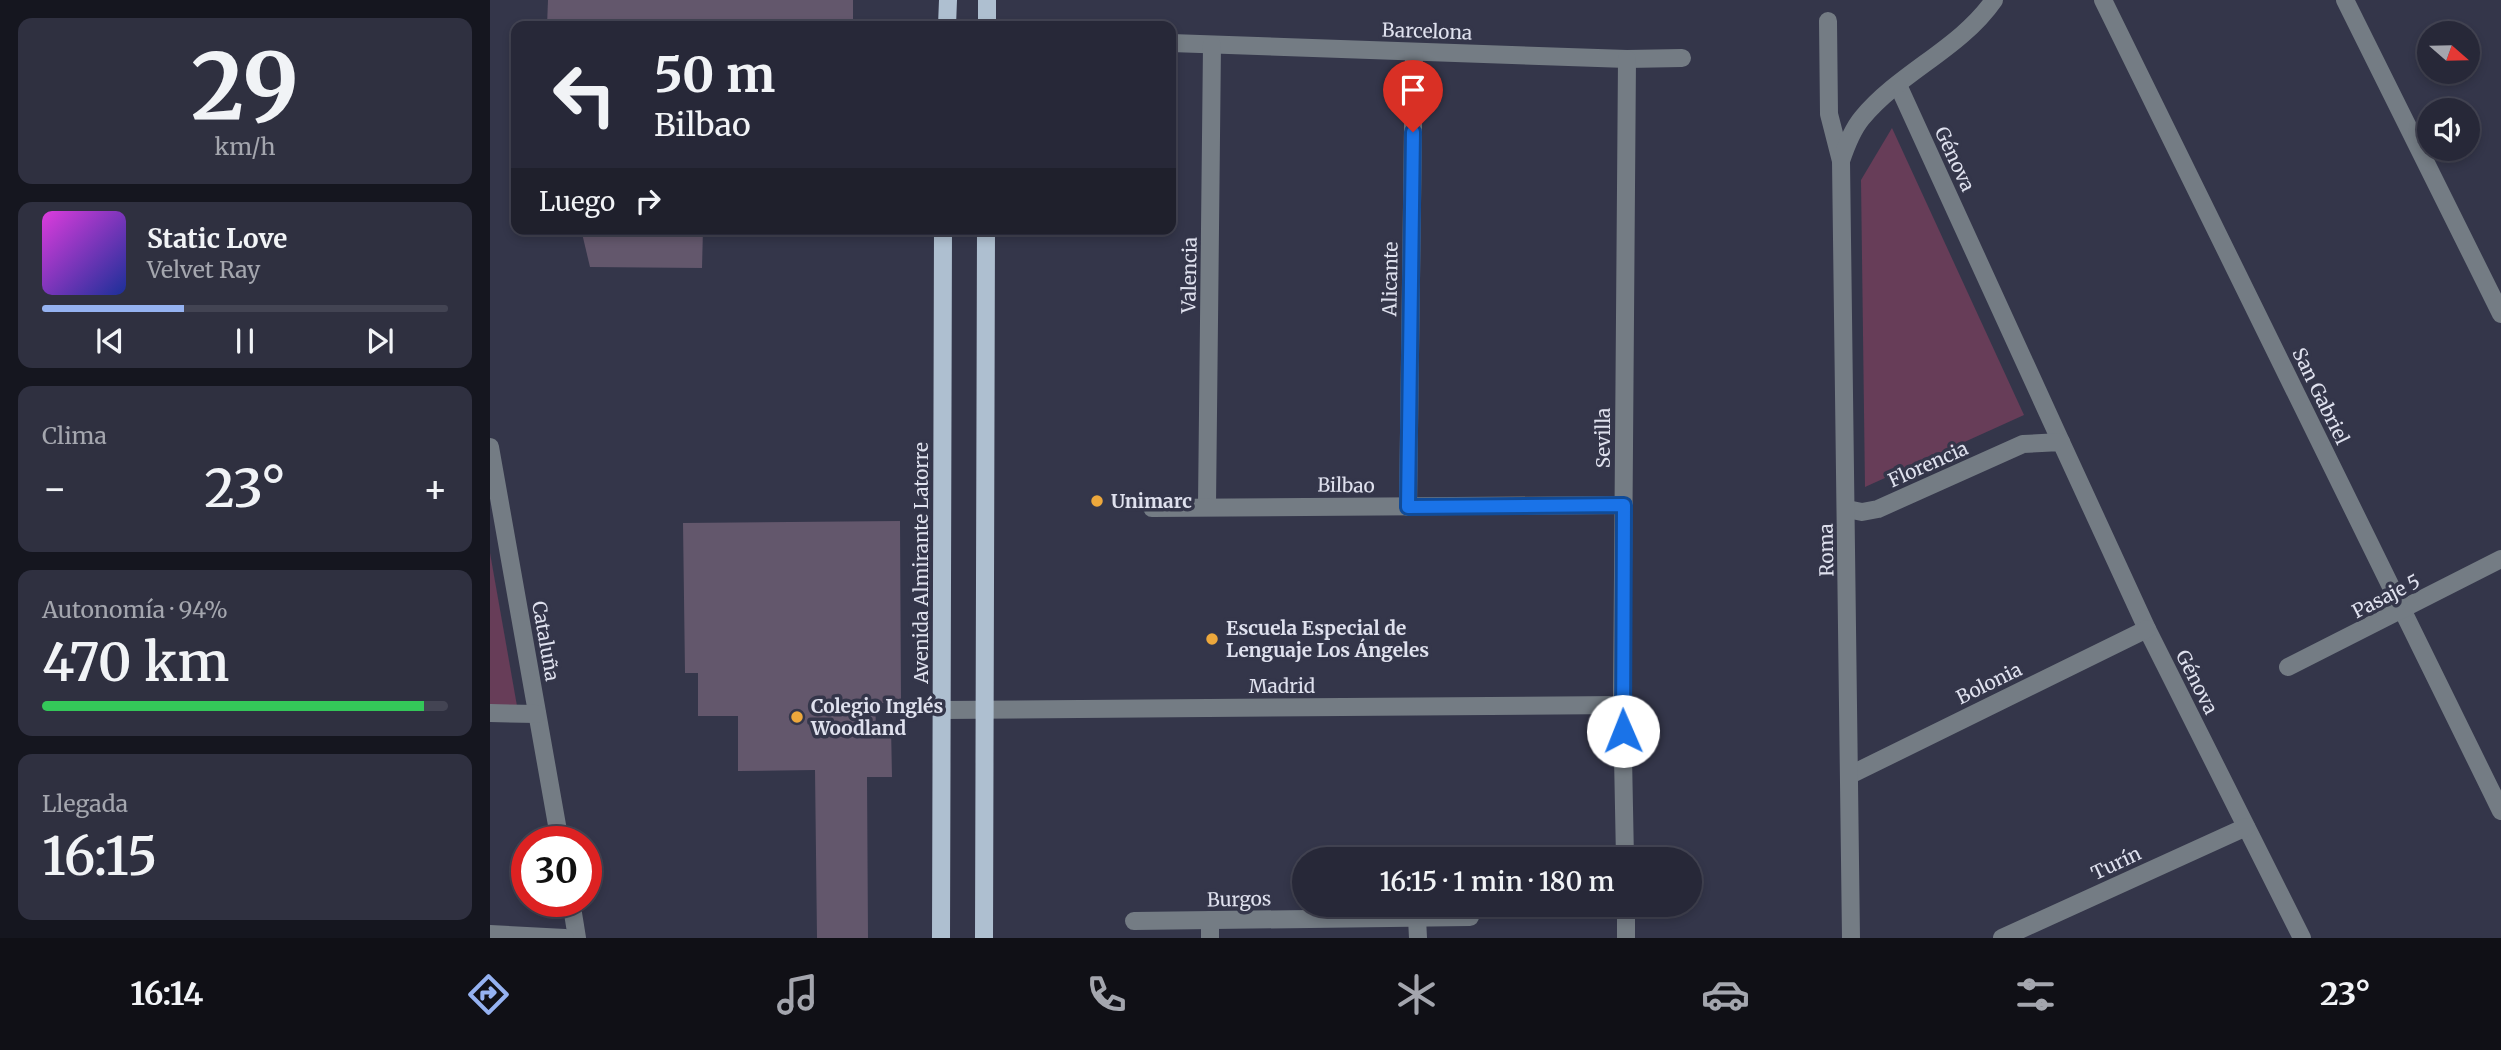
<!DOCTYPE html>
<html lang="es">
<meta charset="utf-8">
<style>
:root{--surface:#272838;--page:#2f3040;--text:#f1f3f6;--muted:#a4a6ae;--line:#434453;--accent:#95b2f1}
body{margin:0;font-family:Merriweather,serif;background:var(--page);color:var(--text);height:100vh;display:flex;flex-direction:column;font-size:26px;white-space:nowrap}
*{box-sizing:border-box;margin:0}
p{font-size:23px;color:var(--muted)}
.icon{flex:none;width:38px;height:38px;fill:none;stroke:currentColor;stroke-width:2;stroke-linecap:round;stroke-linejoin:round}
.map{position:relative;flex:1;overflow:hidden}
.details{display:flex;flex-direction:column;gap:18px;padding:18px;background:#15161f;width:490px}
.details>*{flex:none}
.hud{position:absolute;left:21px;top:21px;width:665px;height:214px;border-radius:14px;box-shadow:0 4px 10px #0003,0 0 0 2px var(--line);background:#272838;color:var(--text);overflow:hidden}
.needle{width:46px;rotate:110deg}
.controls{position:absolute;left:1927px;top:21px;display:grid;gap:14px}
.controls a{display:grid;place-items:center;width:63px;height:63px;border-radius:50%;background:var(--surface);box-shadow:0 4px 10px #0003,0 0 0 2px var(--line);font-size:35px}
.speed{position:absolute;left:21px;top:826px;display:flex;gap:14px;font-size:35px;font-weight:700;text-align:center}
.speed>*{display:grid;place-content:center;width:91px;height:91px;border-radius:50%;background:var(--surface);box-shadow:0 4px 10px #0003,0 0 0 2px var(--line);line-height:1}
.speed .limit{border:10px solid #d22;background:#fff;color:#111}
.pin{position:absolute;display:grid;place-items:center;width:60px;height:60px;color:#fff;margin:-72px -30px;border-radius:50% 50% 50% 0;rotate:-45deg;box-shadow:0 0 7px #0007}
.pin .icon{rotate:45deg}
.me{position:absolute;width:77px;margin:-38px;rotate:359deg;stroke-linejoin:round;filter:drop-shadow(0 0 5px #0008)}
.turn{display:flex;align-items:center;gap:24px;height:147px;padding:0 28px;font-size:32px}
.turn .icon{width:91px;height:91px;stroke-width:2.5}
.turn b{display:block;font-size:49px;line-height:60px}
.then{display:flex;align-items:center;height:66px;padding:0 28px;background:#0003;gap:14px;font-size:26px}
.big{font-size:52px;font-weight:600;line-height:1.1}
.details .tile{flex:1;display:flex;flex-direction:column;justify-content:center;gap:10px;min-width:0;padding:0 24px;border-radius:14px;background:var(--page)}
.details .dial{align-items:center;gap:0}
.dial b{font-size:91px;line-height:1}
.song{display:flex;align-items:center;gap:21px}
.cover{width:84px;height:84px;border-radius:10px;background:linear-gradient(135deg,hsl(300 70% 55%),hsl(230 70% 35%))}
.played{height:7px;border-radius:4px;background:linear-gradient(90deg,var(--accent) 35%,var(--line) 35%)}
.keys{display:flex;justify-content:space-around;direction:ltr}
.heat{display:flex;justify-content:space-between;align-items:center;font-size:38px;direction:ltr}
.charge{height:10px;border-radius:5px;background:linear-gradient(90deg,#34c759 94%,var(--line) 0)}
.trip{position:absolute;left:802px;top:847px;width:410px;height:70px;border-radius:35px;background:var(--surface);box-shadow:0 4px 10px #0003,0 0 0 2px var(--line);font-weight:600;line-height:70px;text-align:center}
.tabs{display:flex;height:112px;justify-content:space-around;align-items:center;background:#101016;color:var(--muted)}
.tabs .icon{width:49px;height:49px}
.tabs .selected{color:var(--accent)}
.tabs b{font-size:32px;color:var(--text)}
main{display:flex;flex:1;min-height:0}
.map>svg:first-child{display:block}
.green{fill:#673d58}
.building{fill:#63576c}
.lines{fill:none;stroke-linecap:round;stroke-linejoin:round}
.minor{stroke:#747c84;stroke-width:18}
.major{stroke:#aebfd0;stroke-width:18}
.route-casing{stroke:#114b97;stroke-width:18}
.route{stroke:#1a73e8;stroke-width:12}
.poi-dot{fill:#eda83c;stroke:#34364a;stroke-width:2.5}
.labels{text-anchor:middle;stroke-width:7;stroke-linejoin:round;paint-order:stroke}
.street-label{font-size:19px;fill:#dfe1ee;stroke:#34364a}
.poi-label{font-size:19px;font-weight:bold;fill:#dfe1ee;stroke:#34364a;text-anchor:start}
</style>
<main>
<section class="details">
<div class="tile dial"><b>29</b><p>km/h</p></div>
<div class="tile">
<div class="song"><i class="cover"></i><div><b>Static Love</b><p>Velvet Ray</p></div></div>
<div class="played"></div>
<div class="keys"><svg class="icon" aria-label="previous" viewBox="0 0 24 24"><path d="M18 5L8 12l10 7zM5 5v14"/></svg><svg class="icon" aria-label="pause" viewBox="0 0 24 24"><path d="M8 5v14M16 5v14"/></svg><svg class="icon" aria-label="next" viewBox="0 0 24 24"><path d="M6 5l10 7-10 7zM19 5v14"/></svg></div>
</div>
<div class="tile"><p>Clima</p>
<div class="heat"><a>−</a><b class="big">23°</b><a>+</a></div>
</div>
<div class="tile"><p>Autonomía · 94%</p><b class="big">470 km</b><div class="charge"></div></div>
<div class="tile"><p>Llegada</p><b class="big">16:15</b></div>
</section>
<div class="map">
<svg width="2011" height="938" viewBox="0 0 2011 938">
<rect width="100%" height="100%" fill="#34364a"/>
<g class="green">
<path d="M1402,128L1534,415L1375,487L1371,180Z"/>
<path d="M0,553L27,706L0,705Z"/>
</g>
<g class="building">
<path d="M58,0H363V26H57Z"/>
<path d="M91,229H213L212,268L100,267Z"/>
<path d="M410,521L411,703H385L386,726H401L402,777H377L378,938H327L325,770L248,771V716H208V673H195L193,523Z"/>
</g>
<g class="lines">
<g class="minor">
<path d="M1613,0L2011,811"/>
<path d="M1855,0L2011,314"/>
<path d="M1338,21L1339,114L1351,161"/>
<path d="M681,43L1137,59L1192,58"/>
<path d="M1408,85L1571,442"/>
<path d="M0,447L70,842"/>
<path d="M717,505L722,45"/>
<path d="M918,507L924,52"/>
<path d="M662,508L1134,505"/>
<path d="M1357,509L1372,512L1388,509L1533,444L1571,442L1657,629L1812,938"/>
<path d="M1798,667L2011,559"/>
<path d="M452,710L1132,705"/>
<path d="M0,713L47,714"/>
<path d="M1360,775L1657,629"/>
<path d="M1135,859L1132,705L1137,59"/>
<path d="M81,901L87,938"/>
<path d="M1136,905V938"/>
<path d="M927,918L928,938"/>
<path d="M720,920V938"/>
<path d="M644,921L980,917"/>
<path d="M0,934L75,938"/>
<path d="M1361,938L1351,161C1356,146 1362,130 1372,118C1410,72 1470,49 1504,0"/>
<path d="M1512,938L1756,827"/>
</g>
<g class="major">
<path d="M497,0V26"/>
<path d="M457,26L458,0"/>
<path d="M451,938L453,229"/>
<path d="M494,938L496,229"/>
</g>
</g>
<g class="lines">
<g class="route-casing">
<path id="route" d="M923,132L918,507L1134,505L1133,731"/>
</g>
<use href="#route" class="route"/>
</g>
<g class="poi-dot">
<circle cx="607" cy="501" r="7"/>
<circle cx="722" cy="639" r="7"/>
<circle cx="307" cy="717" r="7"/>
</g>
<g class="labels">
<g class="street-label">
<text transform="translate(937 31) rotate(2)" y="7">Barcelona</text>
<text transform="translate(1465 159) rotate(65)" y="7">Génova</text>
<text transform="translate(699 275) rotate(-89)" y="7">Valencia</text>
<text transform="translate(900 279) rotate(-89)" y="7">Alicante</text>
<text transform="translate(1831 396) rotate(64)" y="7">San Gabriel</text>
<text transform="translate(1113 438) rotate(-90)" y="7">Sevilla</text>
<text transform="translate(1438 464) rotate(-24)" y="7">Florencia</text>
<text transform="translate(856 485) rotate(1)" y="7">Bilbao</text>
<text transform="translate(1336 550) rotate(-91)" y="7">Roma</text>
<text transform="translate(431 563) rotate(-90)" y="7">Avenida Almirante Latorre</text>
<text transform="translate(1896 596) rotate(-27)" y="7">Pasaje 5</text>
<text transform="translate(56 641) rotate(80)" y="7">Cataluña</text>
<text transform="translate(1707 682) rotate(63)" y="7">Génova</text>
<text transform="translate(1499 683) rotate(-26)" y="7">Bolonia</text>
<text x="792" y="693">Madrid</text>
<text transform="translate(1626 863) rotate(-25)" y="7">Turín</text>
<text transform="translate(749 899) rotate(-1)" y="7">Burgos</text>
</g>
<g class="poi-label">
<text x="621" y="508">Unimarc</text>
<text x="736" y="635">Escuela Especial de<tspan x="736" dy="22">Lenguaje Los Ángeles</tspan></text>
<text x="321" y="713">Colegio Inglés<tspan x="321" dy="22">Woodland</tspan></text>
</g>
</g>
</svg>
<div class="controls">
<a><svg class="needle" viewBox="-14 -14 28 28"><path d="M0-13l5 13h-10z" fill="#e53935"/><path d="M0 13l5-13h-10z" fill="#a4a6ae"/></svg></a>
<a><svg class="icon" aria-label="sound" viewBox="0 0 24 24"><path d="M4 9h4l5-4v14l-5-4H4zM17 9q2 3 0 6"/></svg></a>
</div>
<div class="speed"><div class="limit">30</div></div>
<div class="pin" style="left:923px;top:132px;background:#d93025"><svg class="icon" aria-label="arrive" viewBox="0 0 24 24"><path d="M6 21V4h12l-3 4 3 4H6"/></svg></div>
<svg class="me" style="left:1133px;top:731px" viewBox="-20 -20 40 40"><circle r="19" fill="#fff"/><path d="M0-13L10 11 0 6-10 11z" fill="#1a73e8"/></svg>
<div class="trip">16:15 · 1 min · 180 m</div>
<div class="hud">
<div class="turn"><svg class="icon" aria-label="left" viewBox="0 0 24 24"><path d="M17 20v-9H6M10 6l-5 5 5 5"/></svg><div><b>50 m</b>Bilbao</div></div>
<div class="then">Luego<svg class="icon" aria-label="right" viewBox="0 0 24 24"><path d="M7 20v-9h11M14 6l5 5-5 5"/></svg></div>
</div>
</div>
</main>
<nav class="tabs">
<b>16:14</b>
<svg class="icon selected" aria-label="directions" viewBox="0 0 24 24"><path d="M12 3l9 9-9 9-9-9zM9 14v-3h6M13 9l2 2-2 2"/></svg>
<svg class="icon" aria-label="music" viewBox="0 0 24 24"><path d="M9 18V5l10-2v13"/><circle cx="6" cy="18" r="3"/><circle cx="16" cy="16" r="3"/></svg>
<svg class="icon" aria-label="phone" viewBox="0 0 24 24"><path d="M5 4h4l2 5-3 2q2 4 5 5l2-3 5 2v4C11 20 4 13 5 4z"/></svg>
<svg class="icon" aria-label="climate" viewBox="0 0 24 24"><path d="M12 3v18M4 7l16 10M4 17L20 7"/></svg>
<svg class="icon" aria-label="car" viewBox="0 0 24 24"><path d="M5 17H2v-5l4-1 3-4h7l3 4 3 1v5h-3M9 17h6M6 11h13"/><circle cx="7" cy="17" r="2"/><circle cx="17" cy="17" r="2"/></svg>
<svg class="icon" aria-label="filters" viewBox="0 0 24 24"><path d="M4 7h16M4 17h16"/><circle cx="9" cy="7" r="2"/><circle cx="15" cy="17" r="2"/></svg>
<b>23°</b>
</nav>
